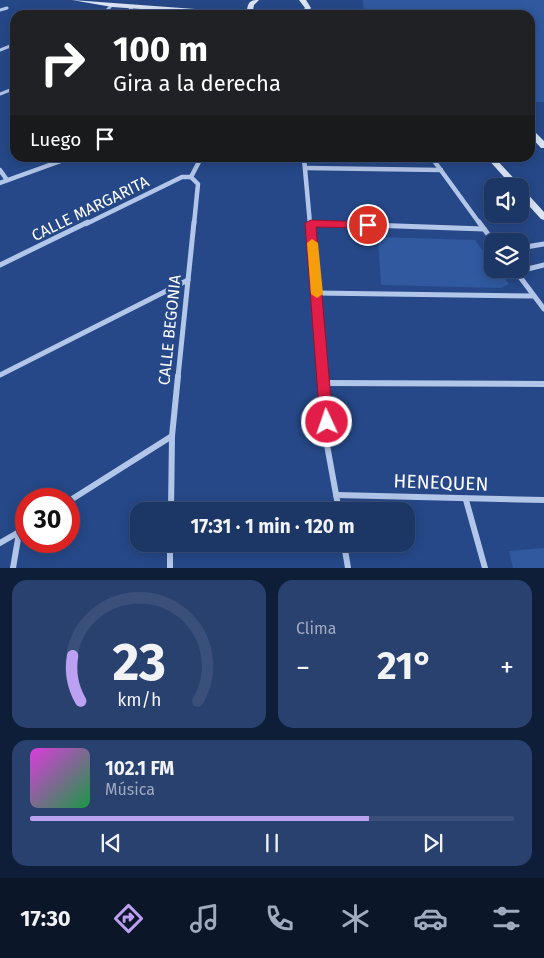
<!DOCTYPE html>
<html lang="es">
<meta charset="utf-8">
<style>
:root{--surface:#1c3666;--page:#29416f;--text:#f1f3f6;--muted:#a0abbf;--line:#3a507a;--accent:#bca0f2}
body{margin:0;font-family:"Fira Sans",sans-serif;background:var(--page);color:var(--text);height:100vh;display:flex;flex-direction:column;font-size:19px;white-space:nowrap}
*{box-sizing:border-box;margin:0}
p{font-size:16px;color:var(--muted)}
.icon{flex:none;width:28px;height:28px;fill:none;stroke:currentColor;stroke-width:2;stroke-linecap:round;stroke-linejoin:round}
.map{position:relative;height:568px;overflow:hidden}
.side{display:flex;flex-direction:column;gap:12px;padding:12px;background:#0f1e38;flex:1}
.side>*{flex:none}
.hud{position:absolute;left:10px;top:10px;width:525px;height:152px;border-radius:15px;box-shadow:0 2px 12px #0003,0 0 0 1px var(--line);background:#202124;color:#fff;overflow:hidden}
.fabs{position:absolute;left:484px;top:178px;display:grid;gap:10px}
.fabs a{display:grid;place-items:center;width:45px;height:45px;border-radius:10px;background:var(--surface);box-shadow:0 2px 12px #0003,0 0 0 1px var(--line);font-size:25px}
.speed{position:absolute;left:15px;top:488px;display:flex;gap:10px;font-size:25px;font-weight:700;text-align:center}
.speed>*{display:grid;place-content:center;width:65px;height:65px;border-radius:50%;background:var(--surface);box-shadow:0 2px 12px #0003,0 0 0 1px var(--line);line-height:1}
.speed .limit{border:8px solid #d22;background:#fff;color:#111}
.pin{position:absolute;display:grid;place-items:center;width:42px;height:42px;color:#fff;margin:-21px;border:2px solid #fff;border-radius:50%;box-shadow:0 1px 5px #0007}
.me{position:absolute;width:55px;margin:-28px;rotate:357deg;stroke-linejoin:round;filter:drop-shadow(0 0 4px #0008)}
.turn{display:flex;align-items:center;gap:18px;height:105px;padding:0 20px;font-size:22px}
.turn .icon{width:65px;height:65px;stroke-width:2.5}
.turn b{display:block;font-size:35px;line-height:42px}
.then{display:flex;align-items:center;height:48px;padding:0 20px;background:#0003;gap:10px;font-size:19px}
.big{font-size:38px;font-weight:700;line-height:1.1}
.side .widget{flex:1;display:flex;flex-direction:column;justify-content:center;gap:8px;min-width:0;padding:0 18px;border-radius:15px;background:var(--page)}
.side .dial{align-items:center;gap:0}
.dial svg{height:130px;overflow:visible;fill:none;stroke:var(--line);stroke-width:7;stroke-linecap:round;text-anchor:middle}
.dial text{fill:var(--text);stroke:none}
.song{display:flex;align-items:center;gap:15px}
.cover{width:60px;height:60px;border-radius:8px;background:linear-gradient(135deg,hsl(300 70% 55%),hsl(140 70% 35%))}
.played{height:5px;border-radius:2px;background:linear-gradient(90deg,var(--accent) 70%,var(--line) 70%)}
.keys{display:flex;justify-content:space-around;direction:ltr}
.heat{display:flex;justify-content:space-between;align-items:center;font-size:28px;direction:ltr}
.side .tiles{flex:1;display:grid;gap:12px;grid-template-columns:1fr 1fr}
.widget:last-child{grid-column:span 2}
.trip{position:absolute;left:130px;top:502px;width:285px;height:50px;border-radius:15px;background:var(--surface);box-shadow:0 2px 12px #0003,0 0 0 1px var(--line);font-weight:700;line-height:50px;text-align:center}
.dock{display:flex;height:80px;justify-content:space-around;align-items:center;background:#0b1629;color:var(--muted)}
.dock .icon{width:35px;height:35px}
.dock .selected{color:var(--accent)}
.dock b{font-size:22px;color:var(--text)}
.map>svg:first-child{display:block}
.green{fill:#30599f}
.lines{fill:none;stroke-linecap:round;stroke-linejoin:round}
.street-far3{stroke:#b2c6e9;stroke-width:3}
.street-far2{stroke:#b2c6e9;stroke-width:4.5}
.street-far1{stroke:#b2c6e9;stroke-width:5}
.street{stroke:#b2c6e9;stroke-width:6}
.secondary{fill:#dce6f8;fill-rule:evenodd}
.route{fill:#e11d48;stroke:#92132f}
.slow{fill:#f59e0b}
.labels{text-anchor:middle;stroke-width:5;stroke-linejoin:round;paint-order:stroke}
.street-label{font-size:16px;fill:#fff;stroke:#264888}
.near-street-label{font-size:19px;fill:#fff;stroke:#264888}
</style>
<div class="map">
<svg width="544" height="568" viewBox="0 0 544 568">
<rect width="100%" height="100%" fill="#264888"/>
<g class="green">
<path d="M363,0H544V102H530V15H364Z"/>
<path d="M378,237L475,240L492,263V269H497L509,284L501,288L381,285Z"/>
<path d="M544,548V568H513L509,551Z"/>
</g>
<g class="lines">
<g class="street-far3">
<path d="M0,10L7,8"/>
<path d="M102,15L112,5"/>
<path d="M125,15L133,6"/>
<path d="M0,50L15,44"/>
<path d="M0,94L15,88"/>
</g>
<g class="street-far2">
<path d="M304,158L310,224"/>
<path d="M432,158L480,224"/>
<path d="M306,168L441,170"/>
<path d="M0,170L7,180"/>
<path d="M0,183L69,158"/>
<path d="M311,223L326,224"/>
<path d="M86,224L182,177H191"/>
<path d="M194,224L198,184L191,177L201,158"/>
</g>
<g class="street-far1">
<path d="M310,222L323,377"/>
<path d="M479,222L493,241"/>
<path d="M311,223L484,229"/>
<path d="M520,248L544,244"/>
<path d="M0,265L88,222"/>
<path d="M514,269L544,309"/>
<path d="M516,272L544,265"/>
<path d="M317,293L534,296"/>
<path d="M0,375L188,280"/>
<path d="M178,377L194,222"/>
</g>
<g class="street">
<path d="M323,376L327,422"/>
<path d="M324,383L544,384"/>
<path d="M327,445L339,511"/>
<path d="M336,495L544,500"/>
<path d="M466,500L485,568"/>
<path d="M69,501L172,436"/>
<path d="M171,511L172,436L178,376"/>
<path d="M0,543L26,528"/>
<path d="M170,544V568"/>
<path d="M344,544L348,568"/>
<path d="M13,568L19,533"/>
</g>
<g class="secondary">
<path d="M72,0L250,13L247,10C248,2 251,0 259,0L254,5L253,10L259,15H227L112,7Z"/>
<path d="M299,0H306L311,8L305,15H299L305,8Z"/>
<path d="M530,130H533L544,141V148H541L530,136Z"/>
<path d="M487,158H495L519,184L520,186H512Z"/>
<path d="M520,188L523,189L544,212V220L541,219L520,196Z"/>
</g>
</g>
<path class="route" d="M311,220L368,222L374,225L368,228L316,227L333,422L331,426L327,428L322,426L320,422L305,223Z"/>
<path class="slow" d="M312,239L318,243L323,294L317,298L311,294L307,243Z"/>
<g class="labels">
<g class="street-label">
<text transform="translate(90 208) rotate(-26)" y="6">CALLE MARGARITA</text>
<text transform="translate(169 330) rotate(-84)" y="6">CALLE BEGONIA</text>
</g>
<g class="near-street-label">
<text transform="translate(441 482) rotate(2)" y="7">HENEQUEN</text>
</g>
</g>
</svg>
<div class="fabs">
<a><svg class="icon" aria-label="sound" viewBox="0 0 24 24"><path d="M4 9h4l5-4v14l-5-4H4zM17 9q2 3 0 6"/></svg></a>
<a><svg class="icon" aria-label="layers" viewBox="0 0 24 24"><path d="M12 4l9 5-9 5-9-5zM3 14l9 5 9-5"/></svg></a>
</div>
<div class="speed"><div class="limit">30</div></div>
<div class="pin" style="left:368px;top:225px;background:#d93025"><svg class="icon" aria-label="arrive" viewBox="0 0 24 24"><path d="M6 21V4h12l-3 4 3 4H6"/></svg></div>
<svg class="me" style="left:327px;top:422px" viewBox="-20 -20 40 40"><circle r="17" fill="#e11d48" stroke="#fff" stroke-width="3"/><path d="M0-11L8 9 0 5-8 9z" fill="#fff"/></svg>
<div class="trip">17:31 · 1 min · 120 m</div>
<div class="hud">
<div class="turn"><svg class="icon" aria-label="right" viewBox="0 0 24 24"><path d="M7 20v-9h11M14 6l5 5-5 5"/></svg><div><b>100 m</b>Gira a la derecha</div></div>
<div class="then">Luego<svg class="icon" aria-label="arrive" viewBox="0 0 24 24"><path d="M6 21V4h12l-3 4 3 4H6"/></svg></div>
</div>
</div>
<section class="side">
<div class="tiles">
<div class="widget dial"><svg viewBox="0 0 100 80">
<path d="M14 69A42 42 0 1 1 86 69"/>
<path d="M14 69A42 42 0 0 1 9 41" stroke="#bca0f2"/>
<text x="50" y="56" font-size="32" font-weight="700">23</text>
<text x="50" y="72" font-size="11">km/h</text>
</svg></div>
<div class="widget"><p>Clima</p>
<div class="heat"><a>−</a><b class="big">21°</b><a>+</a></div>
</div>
<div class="widget">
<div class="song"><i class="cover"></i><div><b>102.1 FM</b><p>Música</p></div></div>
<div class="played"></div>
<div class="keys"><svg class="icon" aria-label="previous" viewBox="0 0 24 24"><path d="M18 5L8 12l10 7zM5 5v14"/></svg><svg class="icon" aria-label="pause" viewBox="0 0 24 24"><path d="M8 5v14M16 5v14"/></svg><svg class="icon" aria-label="next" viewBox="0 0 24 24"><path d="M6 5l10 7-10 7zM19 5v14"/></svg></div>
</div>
</div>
</section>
<nav class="dock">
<b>17:30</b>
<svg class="icon selected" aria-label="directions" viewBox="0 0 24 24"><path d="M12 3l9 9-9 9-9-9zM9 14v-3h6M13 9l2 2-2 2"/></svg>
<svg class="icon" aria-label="music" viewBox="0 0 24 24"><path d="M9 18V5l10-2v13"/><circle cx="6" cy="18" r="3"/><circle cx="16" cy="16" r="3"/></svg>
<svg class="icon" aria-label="phone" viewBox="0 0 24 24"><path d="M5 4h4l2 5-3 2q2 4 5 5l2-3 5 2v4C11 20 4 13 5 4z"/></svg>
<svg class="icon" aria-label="climate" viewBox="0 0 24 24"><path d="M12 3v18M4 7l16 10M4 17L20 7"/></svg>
<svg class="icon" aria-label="car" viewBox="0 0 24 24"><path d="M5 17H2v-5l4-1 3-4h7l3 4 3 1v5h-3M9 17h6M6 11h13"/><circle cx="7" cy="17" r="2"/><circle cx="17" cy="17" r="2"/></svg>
<svg class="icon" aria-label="filters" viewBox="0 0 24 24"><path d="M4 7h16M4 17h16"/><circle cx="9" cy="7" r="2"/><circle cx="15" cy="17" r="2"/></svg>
</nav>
